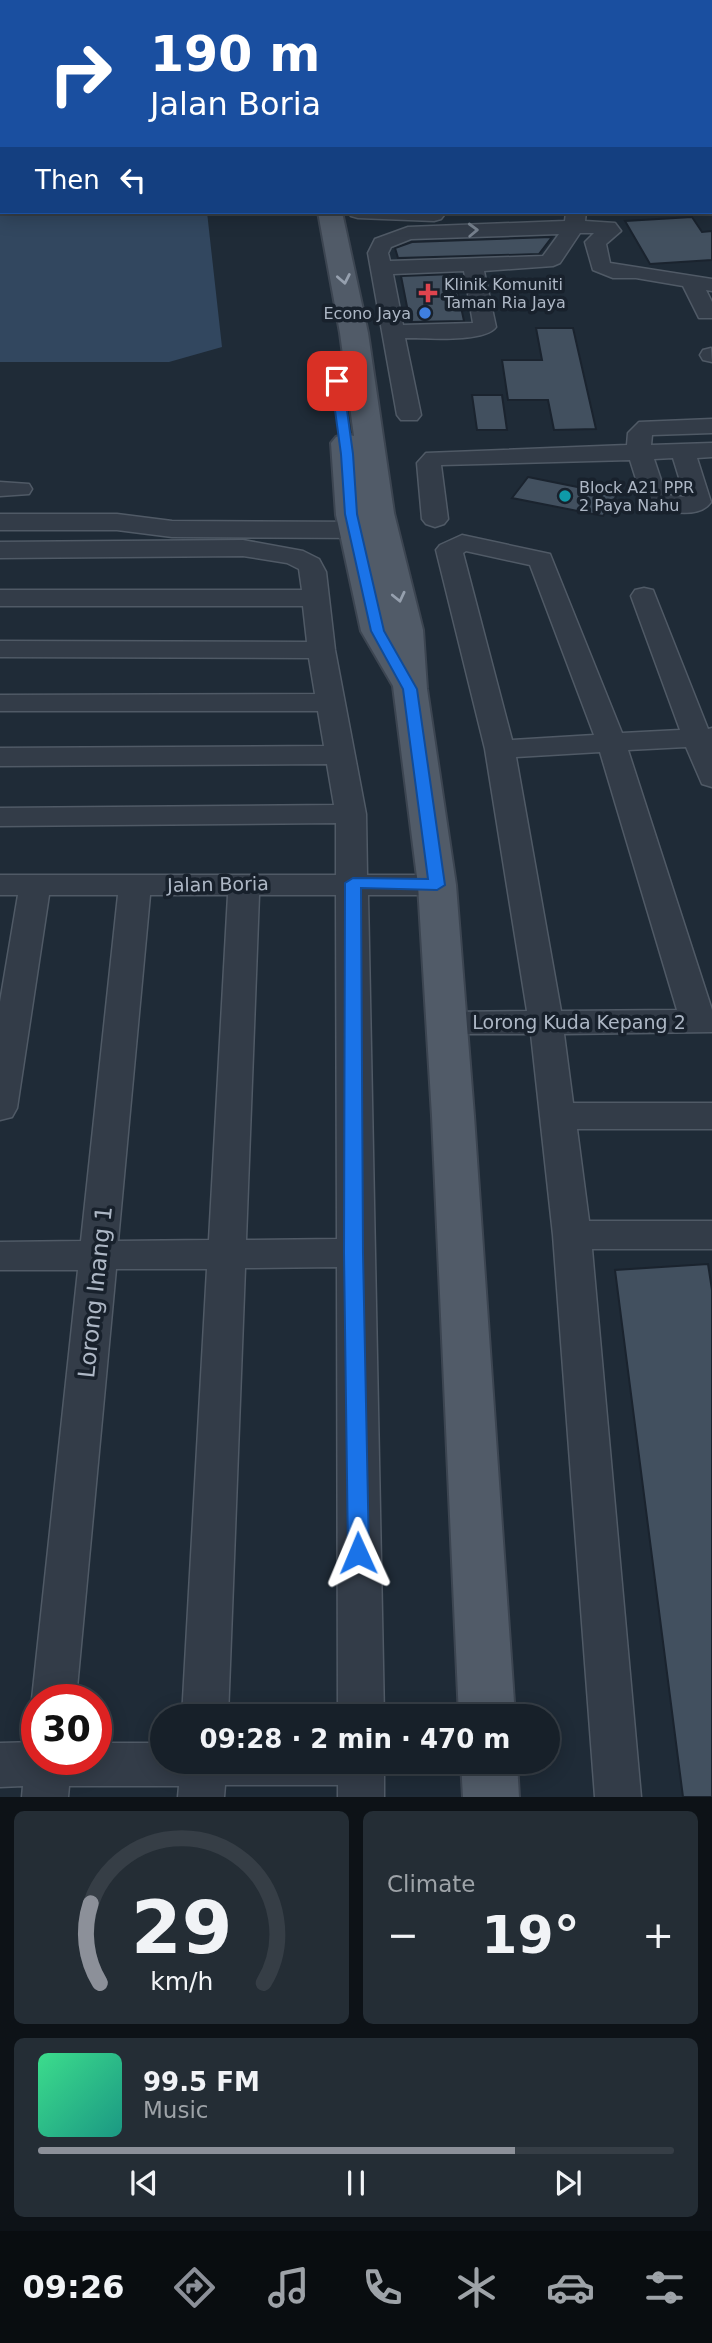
<!DOCTYPE html>
<meta charset="utf-8">
<style>
:root{--surface:#172029;--page:#242d35;--text:#f1f3f6;--muted:#9ea3a8;--line:#363e46;--accent:#8c9099}
body{margin:0;font-family:"DejaVu Sans",sans-serif;background:var(--page);color:var(--text);height:100vh;display:flex;flex-direction:column;font-size:26px;white-space:nowrap}
*{box-sizing:border-box;margin:0}
p{font-size:23px;color:var(--muted)}
.icon{flex:none;width:38px;height:38px;fill:none;stroke:currentColor;stroke-width:2;stroke-linecap:round;stroke-linejoin:round}
.map{position:relative;height:1797px;overflow:hidden}
.drawer{display:flex;flex-direction:column;gap:14px;padding:14px;background:#0d1217;flex:1}
.drawer>*{flex:none}
.top-card{position:absolute;left:0px;top:0px;width:712px;height:214px;box-shadow:0 4px 18px #0003,0 0 0 2px var(--line);background:#1a4fa0;color:#fff;overflow:hidden}
.speed{position:absolute;left:21px;top:1684px;display:flex;gap:14px;font-size:35px;font-weight:700;text-align:center}
.speed>*{display:grid;place-content:center;width:91px;height:91px;border-radius:50%;background:var(--surface);box-shadow:0 4px 18px #0003,0 0 0 2px var(--line);line-height:1}
.speed .limit{border:10px solid #d22;background:#fff;color:#111}
.pin{position:absolute;display:grid;place-items:center;width:60px;height:60px;color:#fff;margin:-30px;border-radius:14px;box-shadow:0 4px 10px #0006}
.me{position:absolute;width:77px;margin:-38px;rotate:359deg;stroke-linejoin:round;filter:drop-shadow(0 0 5px #0008)}
.turn{display:flex;align-items:center;gap:24px;height:147px;padding:0 35px;font-size:32px}
.turn .icon{width:91px;height:91px;stroke-width:2.5}
.turn b{display:block;font-size:49px;line-height:60px}
.then{display:flex;align-items:center;height:66px;padding:0 35px;background:#0003;gap:14px;font-size:26px}
.big{font-size:52px;font-weight:700;line-height:1.1}
.drawer .widget{flex:1;display:flex;flex-direction:column;justify-content:center;gap:10px;min-width:0;padding:0 24px;border-radius:10px;background:var(--page)}
.drawer .dial{align-items:center;gap:0}
.dial svg{height:182px;overflow:visible;fill:none;stroke:var(--line);stroke-width:7;stroke-linecap:round;text-anchor:middle}
.dial text{fill:var(--text);stroke:none}
.song{display:flex;align-items:center;gap:21px}
.cover{width:84px;height:84px;border-radius:10px;background:linear-gradient(135deg,hsl(150 70% 55%),hsl(170 70% 35%))}
.played{height:7px;border-radius:4px;background:linear-gradient(90deg,var(--accent) 75%,var(--line) 75%)}
.keys{display:flex;justify-content:space-around;direction:ltr}
.heat{display:flex;justify-content:space-between;align-items:center;font-size:38px;direction:ltr}
.drawer .tiles{flex:1;display:grid;gap:14px;grid-template-columns:1fr 1fr}
.widget:last-child{grid-column:span 2}
.trip{position:absolute;left:150px;top:1704px;width:410px;height:70px;border-radius:35px;background:var(--surface);box-shadow:0 4px 18px #0003,0 0 0 2px var(--line);font-weight:700;line-height:70px;text-align:center}
.tabs{display:flex;height:112px;justify-content:space-around;align-items:center;background:#090d10;color:var(--muted)}
.tabs .icon{width:49px;height:49px}
.tabs .current{color:var(--accent)}
.tabs b{font-size:32px;color:var(--text)}
.map>svg:first-child{display:block}
.water{fill:#32475f}
.building{fill:#42505f;stroke:#1a232e;stroke-width:2}
.lines{fill:none;stroke-linecap:round;stroke-linejoin:round}
.minor-casing{stroke:#505a66;stroke-width:3}
.major-casing{stroke:#3c4551;stroke-width:4}
.minor{fill:#333c48;fill-rule:evenodd}
.major{fill:#515b68;fill-rule:evenodd}
.oneway{stroke:#76808d}
.oneway2{stroke:#96a0ae}
.route{fill:#1a73e8;stroke:#114b97;stroke-width:2}
.health-dot{fill:#e0444e;stroke:#18212c;stroke-width:2.5}
.shop-dot{fill:#3f7fe0;stroke:#18212c;stroke-width:2.5}
.culture-dot{fill:#0f9aa8;stroke:#18212c;stroke-width:2.5}
.labels{text-anchor:middle;stroke-width:7;stroke-linejoin:round;paint-order:stroke}
.far-poi-label{font-size:16px;fill:#adb7c5;stroke:#18212c;text-anchor:start}
.street-label{font-size:19px;fill:#adb7c5;stroke:#18212c}
.near-street-label{font-size:23px;fill:#adb7c5;stroke:#18212c}
</style>
<div class="map">
<svg width="712" height="1797" viewBox="0 0 712 1797">
<rect width="100%" height="100%" fill="#1f2b37"/>
<path class="water" d="M0,171L2,212H207L222,347L169,362H0Z"/>
<g class="building">
<path d="M692,217L702,232L712,231V260L650,264L625,221Z"/>
<path d="M552,237L539,254L398,258L395,248L412,242Z"/>
<path d="M454,274L464,321L410,322L401,276Z"/>
<path d="M536,328H573L596,429L554,430L548,400H508L502,360H542Z"/>
<path d="M472,395H502L507,430H477Z"/>
<path d="M528,477L617,495L603,516L512,498Z"/>
<path d="M708,1264L712,1290V1797H683L615,1270Z"/>
</g>
<g class="lines">
<g class="minor-casing">
<g id="minor">
<path d="M703,0H712V7L710,2H702Z"/>
<rect x="710" y="25" width="2" height="10"/>
<rect x="710" y="47" width="2" height="11"/>
<rect x="0" y="140" width="2" height="12"/>
<rect x="710" y="195" width="2" height="12"/>
<path d="M348,212H442L444,215L441,219L434,221L358,218L351,216Z"/>
<path d="M566,212H586L585,221L615,223L621,231L606,244L610,263L712,279V291L706,290L712,302V318H699L683,286L636,278H613L593,270L585,242L594,233H580L560,263L553,266L484,271L496,327C485,343 425,338 405,338L421,415L417,420H401L397,415L368,253L375,239L408,227L565,221ZM559,234L543,256L390,261L388,253L391,247L411,239ZM464,271L473,323L403,325L393,274Z"/>
<path d="M711,348L712,362L703,360L700,355L703,350Z"/>
<path d="M712,419V433L652,435L651,445L712,443V457L697,458L711,502C700,519 667,512 649,507L642,498L630,460L441,465L448,519L444,524L435,527L426,524L422,519L417,463L426,453L627,445L628,433L639,422ZM673,458L685,497L666,495L654,459Z"/>
<path d="M0,482L29,484L32,489L29,494L0,496Z"/>
<path d="M0,514H117L172,521L381,522L390,525L394,530L390,535L381,538L172,537L117,530H0Z"/>
<path d="M462,535L550,554L622,733L680,730L631,596L635,590L644,588L653,590L708,729L712,728V787L702,784L686,747L628,750L712,1010V1032L564,1034L573,1103H712V1129H577L589,1221H712V1249H592L641,1797H595L553,1235L531,1034H447L435,1031L430,1023L435,1015L447,1012L527,1011L485,749L436,550L440,545ZM466,551L530,565L594,735L512,740L463,553ZM600,752L677,1010L561,1011L516,757Z"/>
<path d="M243,540L303,551L319,559L326,572L335,650L366,814L367,875H437L448,878L453,885L448,892L437,895H368L384,1717H338L337,1267L245,1268L228,1717H182L207,1269H116L76,1699H37V1710L32,1699L78,1270H0V1242L81,1241L118,895H49L17,1108L12,1117L0,1120V1002L18,895H0V875H336V823L0,826V808L334,805L327,764L0,766V748L324,746L318,711H0V695L315,694L309,658L0,657V641L307,642L303,606H0V590H302L299,569L287,563L243,556L0,558V542ZM150,895H228L209,1240L118,1241ZM259,895H336L337,1239L246,1240Z"/>
<path d="M37,1742V1759H96V1743H163V1762H384V1797H338V1785H225L224,1797H178L179,1786H69L68,1797H22L23,1786L0,1787V1743Z"/>
</g>
</g>
<g class="major-casing">
<g id="major">
<path d="M263,0H283L284,2H264Z"/>
<rect x="710" y="86" width="2" height="14"/>
<path d="M318,212H342L368,333L394,513L423,630L427,689L456,885L474,1116L515,1717H459L432,1116L418,885L393,686L361,631L336,515L331,443L336,437L346,434L354,436L340,333Z"/>
<path d="M461,1762H517L519,1797H463Z"/>
</g>
</g>
<use href="#minor" class="minor"/>
<use href="#major" class="major"/>
</g>
<defs><path id="oneway-chevron" d="M-2-3.5L2.5 0L-2 3.5" fill="none" stroke-width="1.6" stroke-linecap="round" stroke-linejoin="round" transform="scale(1.75)"/></defs>
<use class="oneway" href="#oneway-chevron" transform="translate(473 230) rotate(-2)"/>
<g class="oneway2">
<use href="#oneway-chevron" transform="translate(344 279) rotate(79)"/>
<use href="#oneway-chevron" transform="translate(399 597) rotate(77)"/>
</g>
<path class="route" d="M337,377L343,381L353,454L357,514L384,631L417,689L445,885L437,890L361,888L363,1253L369,1553L366,1560L358,1562L351,1560L348,1553L344,1253L345,883L353,878L428,879L403,689L371,631L345,514L341,454L331,381Z"/>
<path class="health-dot" d="M424.5 282.5h7v7h7v7h-7v7h-7v-7h-7v-7h7z"/>
<circle class="shop-dot" cx="425" cy="313" r="7"/>
<circle class="culture-dot" cx="565" cy="496" r="7"/>
<g class="labels">
<g class="far-poi-label">
<text x="444" y="290">Klinik Komuniti<tspan x="444" dy="18">Taman Ria Jaya</tspan></text>
<text x="411" y="319" text-anchor="end">Econo Jaya</text>
<text x="579" y="493">Block A21 PPR<tspan x="579" dy="18">2 Paya Nahu</tspan></text>
</g>
<g class="street-label">
<text transform="translate(218 884) rotate(-1)" y="7">Jalan Boria</text>
<text x="579" y="1029">Lorong Kuda Kepang 2</text>
</g>
<g class="near-street-label">
<text transform="translate(95 1292) rotate(-84)" y="8">Lorong Inang 1</text>
</g>
</g>
</svg>
<div class="speed"><div class="limit">30</div></div>
<div class="pin" style="left:337px;top:381px;background:#d93025"><svg class="icon" aria-label="arrive" viewBox="0 0 24 24"><path d="M6 21V4h12l-3 4 3 4H6"/></svg></div>
<svg class="me" style="left:358px;top:1553px" viewBox="-20 -20 40 40"><path d="M0-17L14 15 0 8-14 15z" fill="#1a73e8" stroke="#fff" stroke-width="4"/></svg>
<div class="trip">09:28 · 2 min · 470 m</div>
<div class="top-card">
<div class="turn"><svg class="icon" aria-label="right" viewBox="0 0 24 24"><path d="M7 20v-9h11M14 6l5 5-5 5"/></svg><div><b>190 m</b>Jalan Boria</div></div>
<div class="then">Then<svg class="icon" aria-label="left" viewBox="0 0 24 24"><path d="M17 20v-9H6M10 6l-5 5 5 5"/></svg></div>
</div>
</div>
<section class="drawer">
<div class="tiles">
<div class="widget dial"><svg viewBox="0 0 100 80">
<path d="M14 69A42 42 0 1 1 86 69"/>
<path d="M14 69A42 42 0 0 1 10 34" stroke="#8c9099"/>
<text x="50" y="56" font-size="32" font-weight="700">29</text>
<text x="50" y="72" font-size="11">km/h</text>
</svg></div>
<div class="widget"><p>Climate</p>
<div class="heat"><a>−</a><b class="big">19°</b><a>+</a></div>
</div>
<div class="widget">
<div class="song"><i class="cover"></i><div><b>99.5 FM</b><p>Music</p></div></div>
<div class="played"></div>
<div class="keys"><svg class="icon" aria-label="previous" viewBox="0 0 24 24"><path d="M18 5L8 12l10 7zM5 5v14"/></svg><svg class="icon" aria-label="pause" viewBox="0 0 24 24"><path d="M8 5v14M16 5v14"/></svg><svg class="icon" aria-label="next" viewBox="0 0 24 24"><path d="M6 5l10 7-10 7zM19 5v14"/></svg></div>
</div>
</div>
</section>
<nav class="tabs">
<b>09:26</b>
<svg class="icon current" aria-label="directions" viewBox="0 0 24 24"><path d="M12 3l9 9-9 9-9-9zM9 14v-3h6M13 9l2 2-2 2"/></svg>
<svg class="icon" aria-label="music" viewBox="0 0 24 24"><path d="M9 18V5l10-2v13"/><circle cx="6" cy="18" r="3"/><circle cx="16" cy="16" r="3"/></svg>
<svg class="icon" aria-label="phone" viewBox="0 0 24 24"><path d="M5 4h4l2 5-3 2q2 4 5 5l2-3 5 2v4C11 20 4 13 5 4z"/></svg>
<svg class="icon" aria-label="climate" viewBox="0 0 24 24"><path d="M12 3v18M4 7l16 10M4 17L20 7"/></svg>
<svg class="icon" aria-label="car" viewBox="0 0 24 24"><path d="M5 17H2v-5l4-1 3-4h7l3 4 3 1v5h-3M9 17h6M6 11h13"/><circle cx="7" cy="17" r="2"/><circle cx="17" cy="17" r="2"/></svg>
<svg class="icon" aria-label="filters" viewBox="0 0 24 24"><path d="M4 7h16M4 17h16"/><circle cx="9" cy="7" r="2"/><circle cx="15" cy="17" r="2"/></svg>
</nav>
